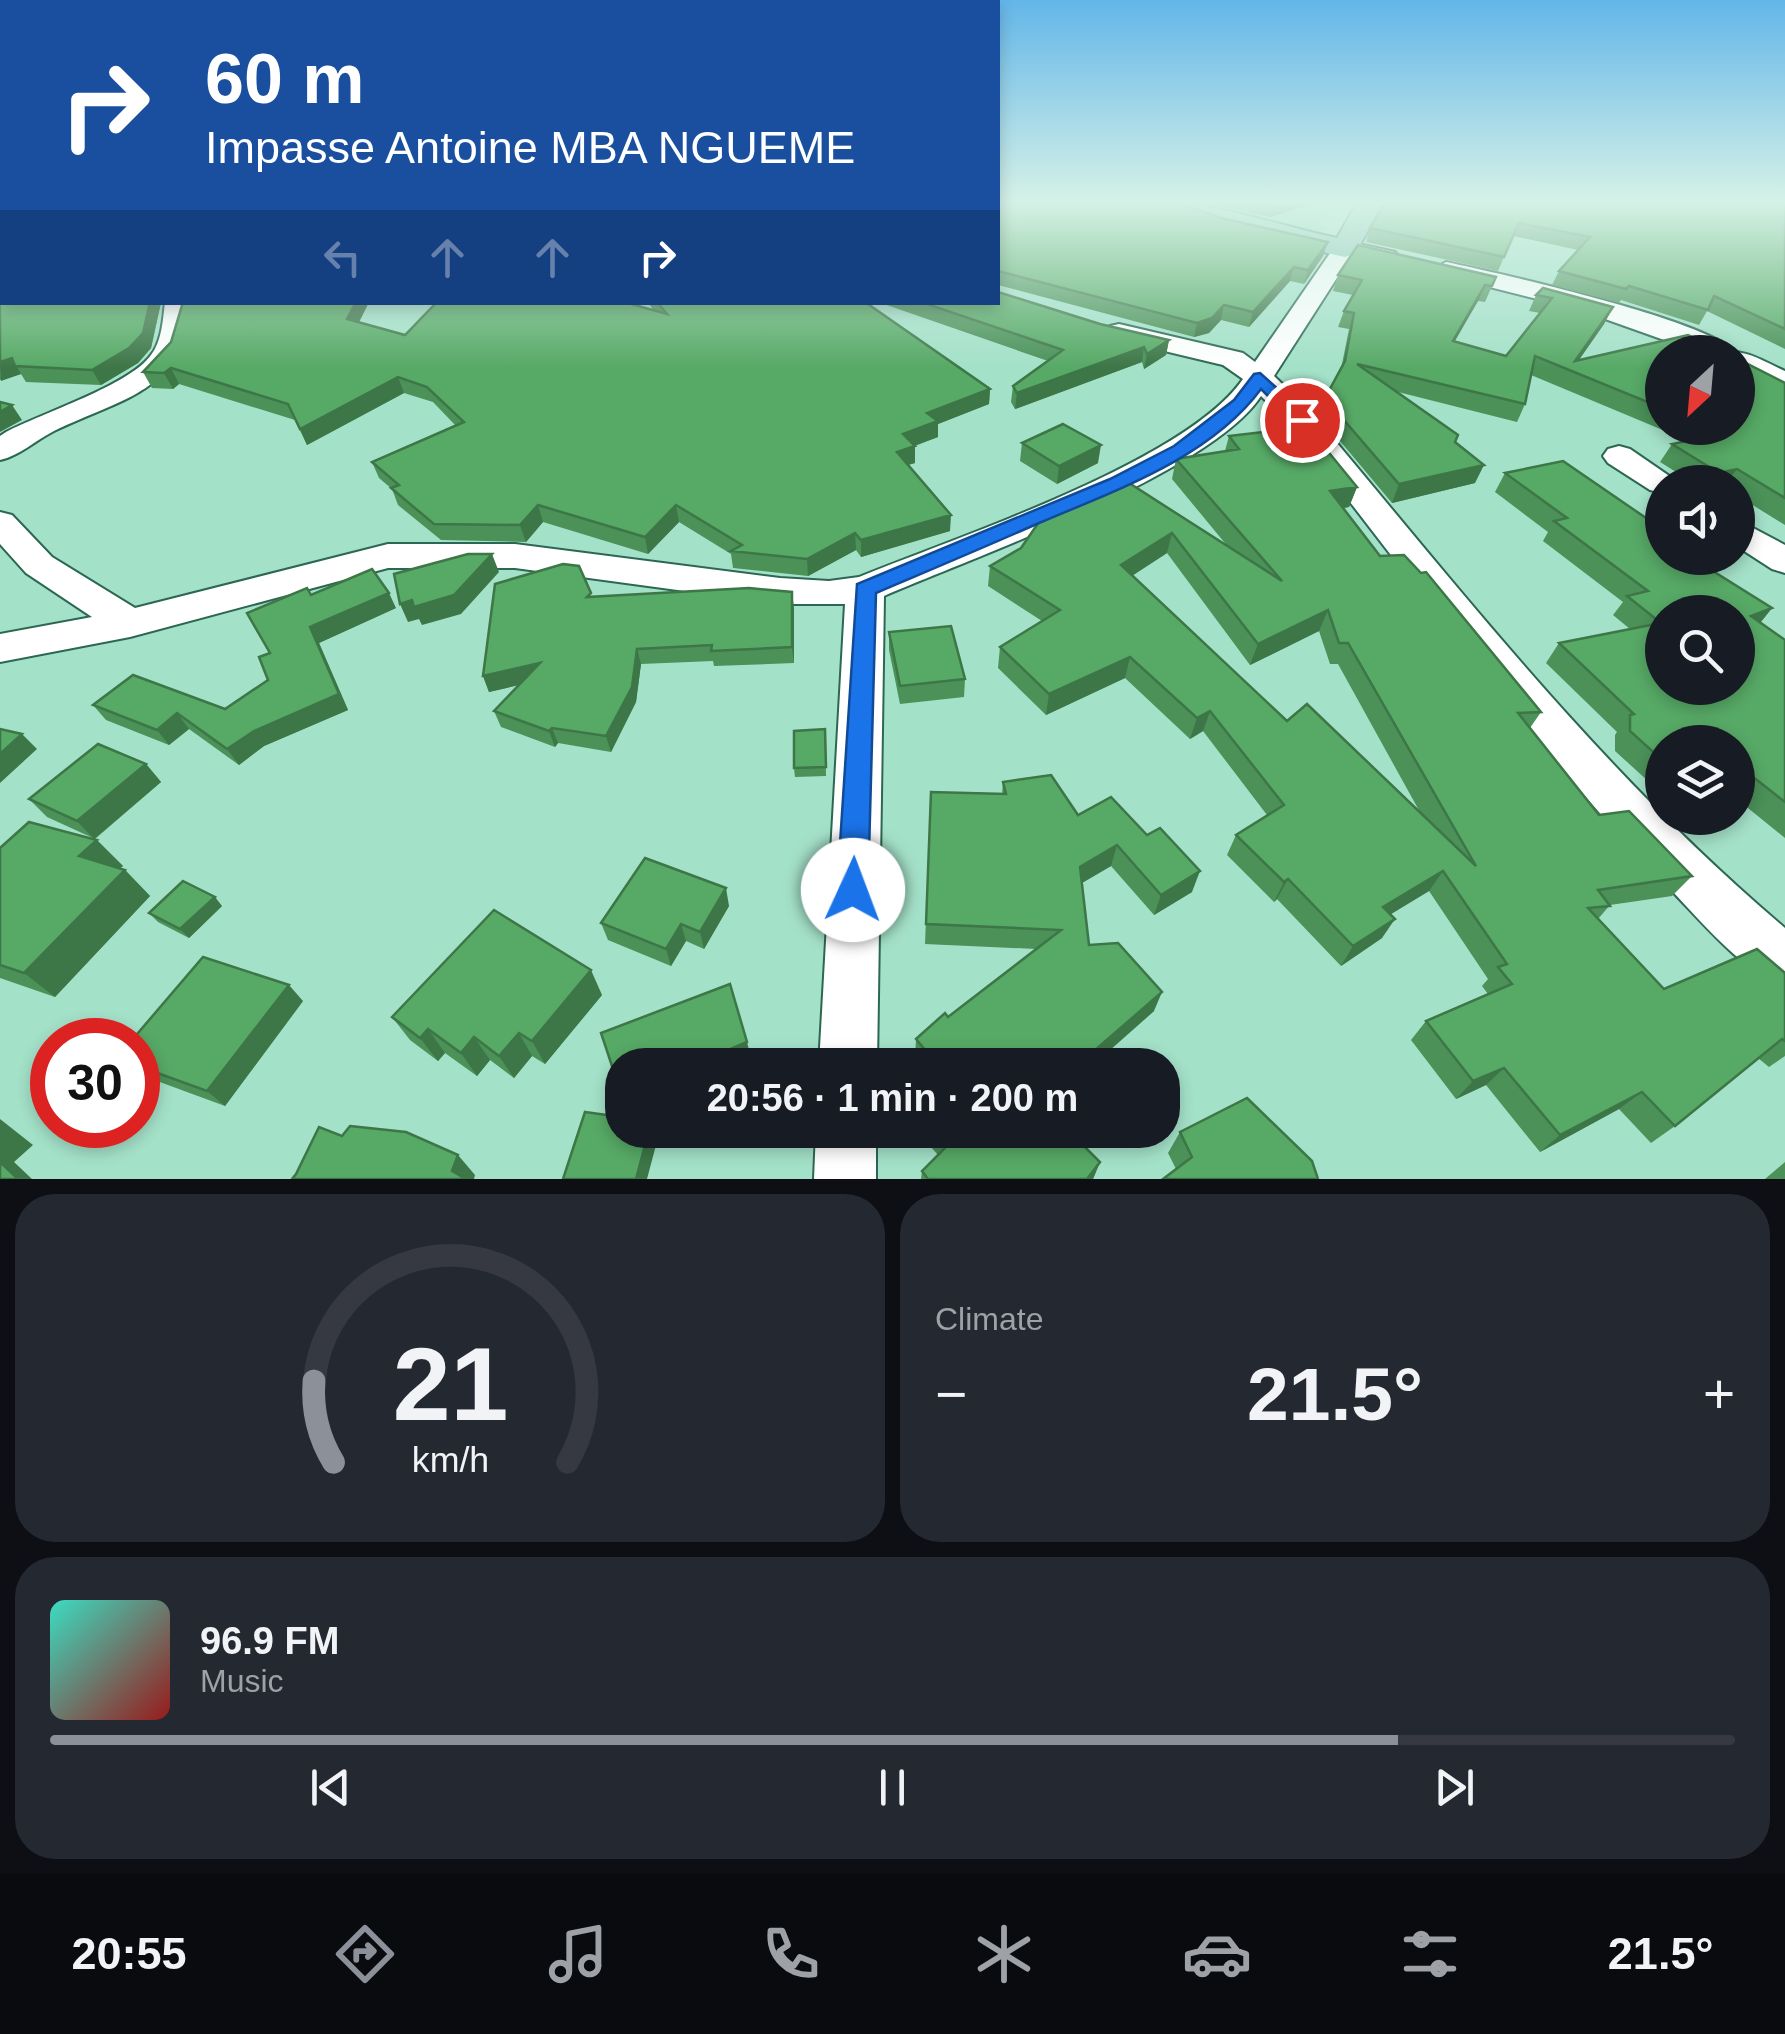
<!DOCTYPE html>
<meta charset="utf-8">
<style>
:root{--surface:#171b24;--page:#242831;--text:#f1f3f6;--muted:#9ea1a6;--line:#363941;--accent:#8c9099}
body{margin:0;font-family:Helvetica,sans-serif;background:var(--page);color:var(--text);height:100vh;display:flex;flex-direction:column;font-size:38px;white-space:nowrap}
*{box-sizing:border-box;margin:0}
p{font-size:32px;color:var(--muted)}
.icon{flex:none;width:55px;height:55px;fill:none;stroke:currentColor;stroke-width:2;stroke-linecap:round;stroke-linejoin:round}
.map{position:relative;height:1179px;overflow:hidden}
.sheet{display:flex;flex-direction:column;gap:15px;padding:15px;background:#0d0f14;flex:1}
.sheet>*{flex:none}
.hud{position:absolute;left:0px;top:0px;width:1000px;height:305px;box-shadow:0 5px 15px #0003;background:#1a4fa0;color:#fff;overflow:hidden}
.needle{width:65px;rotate:206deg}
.controls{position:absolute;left:1645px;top:335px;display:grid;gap:20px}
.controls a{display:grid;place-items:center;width:110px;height:110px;border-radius:50%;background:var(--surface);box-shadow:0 5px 15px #0003;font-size:50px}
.speed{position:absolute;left:30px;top:1018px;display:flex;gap:20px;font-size:50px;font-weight:700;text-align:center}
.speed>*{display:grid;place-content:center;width:130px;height:130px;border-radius:50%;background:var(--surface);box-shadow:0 5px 15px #0003;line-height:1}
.speed .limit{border:15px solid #d22;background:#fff;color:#111}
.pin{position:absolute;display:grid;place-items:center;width:85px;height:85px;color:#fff;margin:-42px;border:5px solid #fff;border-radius:50%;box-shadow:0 2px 10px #0007}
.me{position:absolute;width:110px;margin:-55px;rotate:2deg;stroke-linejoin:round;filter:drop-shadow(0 0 8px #0008)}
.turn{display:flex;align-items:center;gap:35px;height:210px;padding:0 40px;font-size:45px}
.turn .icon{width:130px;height:130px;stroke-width:2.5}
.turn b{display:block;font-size:70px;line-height:85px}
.lanes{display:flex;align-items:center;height:95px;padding:0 40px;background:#0003;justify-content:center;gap:50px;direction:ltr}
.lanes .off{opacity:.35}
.big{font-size:75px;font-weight:800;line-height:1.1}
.sheet .tile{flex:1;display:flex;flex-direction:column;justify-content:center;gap:15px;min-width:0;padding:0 35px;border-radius:40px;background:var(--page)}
.sheet .dial{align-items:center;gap:0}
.dial svg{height:260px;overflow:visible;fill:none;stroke:var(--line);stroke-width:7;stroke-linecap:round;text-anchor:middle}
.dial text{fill:var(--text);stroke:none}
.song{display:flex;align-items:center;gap:30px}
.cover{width:120px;height:120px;border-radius:15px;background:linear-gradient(135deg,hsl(170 70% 55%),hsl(0 70% 35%))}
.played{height:10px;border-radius:5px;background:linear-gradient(90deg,var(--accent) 80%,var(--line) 80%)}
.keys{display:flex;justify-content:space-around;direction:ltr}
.heat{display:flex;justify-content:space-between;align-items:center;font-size:55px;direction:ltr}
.sheet .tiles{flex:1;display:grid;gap:15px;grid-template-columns:1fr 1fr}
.tile:last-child{grid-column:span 2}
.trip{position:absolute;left:605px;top:1048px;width:575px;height:100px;border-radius:40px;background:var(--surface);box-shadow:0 5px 15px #0003;font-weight:800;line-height:100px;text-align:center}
.dock{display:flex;height:160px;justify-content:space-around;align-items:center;background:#090b0e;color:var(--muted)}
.dock .icon{width:70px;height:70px}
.dock .on{color:var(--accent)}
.dock b{font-size:45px;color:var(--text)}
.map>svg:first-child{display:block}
.built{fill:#91d6bb}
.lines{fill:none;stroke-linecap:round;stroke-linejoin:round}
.minor-casing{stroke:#2c6753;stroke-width:4}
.major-casing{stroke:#307a62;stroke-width:4}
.minor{fill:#fff;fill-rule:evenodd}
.major{fill:#87c3b0;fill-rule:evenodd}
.wall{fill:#4b9158;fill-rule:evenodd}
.shaded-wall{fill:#3d7647}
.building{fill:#57a966;stroke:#3d7647;stroke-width:2.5;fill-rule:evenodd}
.route{fill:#1a73e8;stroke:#114b97;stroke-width:2.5}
</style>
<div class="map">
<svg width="1785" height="1179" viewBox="0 0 1785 1179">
<rect width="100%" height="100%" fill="#a4e1c9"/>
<path class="built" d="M1210,203H1347L1339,213L1323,214L1319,224L1328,227L1322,235Z"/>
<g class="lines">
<g class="minor-casing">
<g id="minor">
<path d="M1345,241L1395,252L1399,257L1387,264L1351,256L1274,376L1312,413C1462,592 1606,777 1785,928V988C1741,970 1703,923 1671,890C1531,746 1414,582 1290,425L1261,396C1211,473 974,557 884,596L877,1065H819L845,604H780L515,568H388L130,637L0,662V634L92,617L26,573L0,544V512L12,515L52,557L135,608L388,544H515L780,578L829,581L859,577C957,537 1186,462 1243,379L1223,365L1110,338L1106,332L1110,326L1119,324L1243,353L1255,362L1337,243Z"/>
<path d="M1446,262C1494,272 1709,320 1734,352H1698L1577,309L1438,274L1434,269Z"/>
<path d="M165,302H191C181,394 126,396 54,431C36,440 19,456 0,460V436L6,432C42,413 130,385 151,355C162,341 163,319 165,302Z"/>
<path d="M1735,352C1752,353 1769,364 1785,371V391L1738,370Z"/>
<path d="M1619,446L1630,449L1678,482H1662V493L1650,490L1608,463L1603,456L1608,449Z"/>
<path d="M1738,520L1785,545V573L1772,569L1738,547Z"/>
<path d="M816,1130H876V1179H814Z"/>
</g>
</g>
<g class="major-casing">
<path id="major" d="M1163,203C1219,203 1280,226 1337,238L1357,203H1383L1355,254L1345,257L1242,234L1167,209Z"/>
</g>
<use href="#minor" class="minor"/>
<use href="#major" class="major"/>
</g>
<g class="wall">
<path d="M998,203L1323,256L1304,284L1290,281L1249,327L1221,320L1209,333L1194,337L998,285Z"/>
<path d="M1203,203H1316L1270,217Z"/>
<path d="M1785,203V349L1707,311L1699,325L1621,300L1619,303L1552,285L1559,271L1578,250L1513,236L1498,271L1366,242L1370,228Z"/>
<path d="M1338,275L1496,277L1485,302L1478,301L1455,341L1506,356L1540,313L1529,311L1536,295L1613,307L1604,324L1579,360L1662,352V428H1738L1785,383V525L1738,496V482H1692L1660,462L1672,444L1689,441L1531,375L1525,404L1517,422L1398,392L1455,442L1475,483L1392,503L1319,416L1325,398L1341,369L1349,329L1338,327L1344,311L1353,295L1333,291Z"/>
<path d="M0,296L161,303L151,348L138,363L101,385L26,382L21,374L0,380Z"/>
<path d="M183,302H369L359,322L405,335L654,311L648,302H865L990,389L989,404L938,424V437L915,446V463L908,465L950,531L861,557L856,550L808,576L733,568L731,554L679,522L648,554L543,522L526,542L441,540L398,505L392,489L379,478L372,462L456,426L433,402L404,393L307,445L295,420L179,384L173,389L152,388L143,372L171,342Z"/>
<path d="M878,302H998L1169,340L1166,355L1144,369L1142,362L1015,409L1011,402L1013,386L1048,361Z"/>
<path d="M1229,436L1357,487L1349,507L1344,508L1380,556L1541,712L1530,728L1599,815L1692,876L1672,896L1610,905L1598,919L1664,989L1785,973V1056L1769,1067L1758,1058L1675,1126L1651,1143L1619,1109L1540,1152L1486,1085L1456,1099L1411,1040L1426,1021L1488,994L1482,986L1488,979L1429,891L1390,914L1382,938L1341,966L1277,899L1274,902L1227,855L1236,835L1267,815L1203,731L1190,739L1125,678L1046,715L998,668L1000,647L1042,621L988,586L990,566L1129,483L1229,548L1172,479L1176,459L1225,451ZM1167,553L1250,665L1319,631L1330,664H1338L1421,814L1287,721L1132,576Z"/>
<path d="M1022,443L1098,463L1057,484L1020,461Z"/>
<path d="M1505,473L1662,558L1772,608L1760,623L1785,640V838L1738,800V742H1662V777L1648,781L1615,751V735L1617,732L1546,663L1559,643L1630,629L1613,615L1623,602L1543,541L1548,532L1495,492Z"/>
<path d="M311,595L396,608L319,643L348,710L264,746L239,765L189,729L169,745L106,720L93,705L225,709L268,680L270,653Z"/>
<path d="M592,597L794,608V663L714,666L713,661L641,664L636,702L611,752L558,743L555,747L501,727L494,711L519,685L489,692L483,676Z"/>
<path d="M889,632L965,679L964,697L900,704L889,650Z"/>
<path d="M825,729L826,776L795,777L794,768Z"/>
<path d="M146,764L161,782L95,839L123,866L120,868L125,870L150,896L55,997L0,978V848L93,838L47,817L29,799Z"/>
<path d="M1003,782L1078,815L1192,892L1154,915L1111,866L1082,883L1089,945L1154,1011L1093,1065H921L915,1058L916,1039L948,1017L1036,949L925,944L931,792L1002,794Z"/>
<path d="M222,906L189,938L158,922L149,913Z"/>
<path d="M729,906L704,949L686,941L671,966L608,940L601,923Z"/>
<path d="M602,995L545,1064L532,1056L514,1078L490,1060L477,1076L445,1053L438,1061L410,1040L392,1017Z"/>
<path d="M303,1001L225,1106L138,1074V1040Z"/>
<path d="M916,1130H1068L1100,1162L1093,1179H921L922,1171L938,1155Z"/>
<path d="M1180,1132L1312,1161L1176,1169L1168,1153Z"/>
<path d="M1785,1162V1179H1765Z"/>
</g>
<g class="shaded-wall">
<path d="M1279,203H1316L1270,217L1273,204Z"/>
<path d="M1328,242L1323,256L1304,284L1308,270Z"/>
<path d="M1294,267L1290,281L1249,327L1253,312Z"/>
<path d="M1485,285L1478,301L1445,357L1453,341Z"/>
<path d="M150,302H161L151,348L138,363L101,385L92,370Z"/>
<path d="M356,302H369L353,334L347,319Z"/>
<path d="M1224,305L1221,320L1209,333L1194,337L1197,323Z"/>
<path d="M1613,307L1604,324L1571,371L1575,361Z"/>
<path d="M1169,340L1166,355L1144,369L1147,354Z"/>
<path d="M1144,347L1142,362L1015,409L1017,393Z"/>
<path d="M12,358L21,374L1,381L0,362Z"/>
<path d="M171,368L179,384L173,389L164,373Z"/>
<path d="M398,377L404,393L307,445L300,429Z"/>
<path d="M990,389L989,404L938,424V437L902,450L903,434L927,413Z"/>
<path d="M12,405L22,420L0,432V412Z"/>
<path d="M1101,445L1098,463L1057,484L1059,466Z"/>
<path d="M915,446V463L897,468V452Z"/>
<path d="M1484,465L1475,483L1392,503L1399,484Z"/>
<path d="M1737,469L1727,482H1712L1719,473Z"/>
<path d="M1357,487L1349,507L1323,511L1330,491Z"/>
<path d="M538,505L543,522L526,542L520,525Z"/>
<path d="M676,505L679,522L648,554L645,537Z"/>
<path d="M951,515L950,531L861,557V540Z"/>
<path d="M855,533L856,550L808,576L807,559Z"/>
<path d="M1172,533L1167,553L1116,586L1121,565Z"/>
<path d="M492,554L499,572L461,614L422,625L419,619L408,622L400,604Z"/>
<path d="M792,592L794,608V663L792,647Z"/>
<path d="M389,593L396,608L319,643L348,710L264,746L239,765L227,749L310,627Z"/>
<path d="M1772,608L1756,628L1751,616Z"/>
<path d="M1328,610L1319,631L1250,665L1258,644Z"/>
<path d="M637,649L641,664L636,702L611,752L606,736Z"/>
<path d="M1130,657L1125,678L1046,715L1049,694Z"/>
<path d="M540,663L545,679L489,692L483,676Z"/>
<path d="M1210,711L1203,731L1190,739L1197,718Z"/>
<path d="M177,713L189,729L169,745L157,730Z"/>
<path d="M552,728L558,743L555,747L549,731Z"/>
<path d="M22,734L37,749L0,783V754Z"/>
<path d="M146,764L161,782L94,839L77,821Z"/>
<path d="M1662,764V777L1648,781Z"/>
<path d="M1752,776L1738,791V785L1744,778Z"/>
<path d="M97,840L123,866L105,882L79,856Z"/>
<path d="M1117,845L1111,866L1075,887L1080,867Z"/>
<path d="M125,870L150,896L55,997L24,973Z"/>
<path d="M1200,871L1192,892L1154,915L1161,895Z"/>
<path d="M1443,871L1429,891L1370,927L1383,907Z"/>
<path d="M1288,879L1277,899L1274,902L1284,882Z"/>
<path d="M726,888L729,906L704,949L700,932Z"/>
<path d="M215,897L222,906L189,938L180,929Z"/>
<path d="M1395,919L1382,938L1341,966L1353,946Z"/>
<path d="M681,924L686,941L671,966L666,949Z"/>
<path d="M591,970L602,995L545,1064L532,1041Z"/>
<path d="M289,985L303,1001L225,1106L207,1091Z"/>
<path d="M1162,992L1154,1011L1093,1065H1084L1086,1058Z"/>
<path d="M428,1029L445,1053L438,1061L420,1038Z"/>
<path d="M519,1033L532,1056L514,1078L499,1056Z"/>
<path d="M474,1037L490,1060L477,1076L461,1053Z"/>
<path d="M747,1042L751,1058L734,1065H693Z"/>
<path d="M1504,1068L1486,1085L1456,1099L1473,1081Z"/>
<path d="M1642,1092L1619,1109L1540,1152L1560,1135Z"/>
<path d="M0,1119L33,1145L14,1162L32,1179H18L0,1162Z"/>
<path d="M649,1130H660L647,1179H636Z"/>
<path d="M458,1155L475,1175L474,1179H459L452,1171Z"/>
<path d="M1100,1162L1093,1179H1087Z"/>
</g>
<g class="building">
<path d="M998,203H1177L1225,219L1328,242L1308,270L1294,267L1253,312L1224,305L1212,318L1197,323L998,271Z"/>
<path d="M1385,203H1785V329L1714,296L1708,310L1629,286L1626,289L1559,271L1590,237L1519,223L1504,257L1370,228Z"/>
<path d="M1358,245L1496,277L1492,286L1485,285L1453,341L1506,356L1552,298L1536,295L1543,288L1613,307L1575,361L1688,335L1724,352H1662V408L1535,356L1525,404L1357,364L1458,435L1455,442L1484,465L1399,484L1325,398L1345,361L1354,313L1344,311L1362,280L1338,275Z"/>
<path d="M998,292L1100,324L1169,340L1147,354L1144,347L1017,393L1013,386L1063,350L921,302H998Z"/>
<path d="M2,295V302H150L143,333L129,348L92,370L15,366L12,358L0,362V296Z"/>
<path d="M183,302H356L347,319L405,335L437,302H624L667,314L657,302H865L990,389L927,413L938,421L903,434L915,446L897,452L951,515L861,540L855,533L807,559L731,551L742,545L676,505L645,537L538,505L520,525L434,524L391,488L399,485L372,462L464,422L427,387L398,377L300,429L288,404L171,368L164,373L143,372L171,342Z"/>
<path d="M1738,359L1785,383V498L1737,469L1719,473L1672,444L1725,433L1711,428H1738Z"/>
<path d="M0,402L12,405L0,412Z"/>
<path d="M1063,424L1101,445L1059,466L1022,443Z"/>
<path d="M1308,427L1357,487L1330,491L1380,556L1404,555L1421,573L1426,572L1541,712L1518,713L1599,815L1629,811L1692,876L1598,890L1610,906L1588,908L1664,989L1757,949L1785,973V1041L1782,1039L1675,1126L1642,1092L1560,1135L1504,1068L1473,1081L1426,1021L1512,984L1498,967L1507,964L1443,871L1383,907L1395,919L1353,946L1288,879L1284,882L1236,835L1284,805L1210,711L1197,718L1130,657L1049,694L1000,647L1060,610L990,566L1021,548L1041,519L1129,483L1282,581L1176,459L1239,449L1229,436ZM1172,533L1258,644L1328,610L1339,643H1348L1476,866L1307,704L1287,721L1121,565Z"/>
<path d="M1563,461L1662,529V558H1692L1772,608L1751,616L1785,640V802L1752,776L1744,778L1738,772V742H1662V760L1630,731V715L1634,714L1559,643L1661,623L1627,596L1648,591L1554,521L1567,518L1505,473ZM1662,612H1738V688H1662Z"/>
<path d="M468,554H492L454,595L414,607L412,600L400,604L394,574Z"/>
<path d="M563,564L579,566L591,593L587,597L749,588L792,592V647L711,651L712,645L637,649L632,687L606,736L552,728L549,731L494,711L540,663L483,676L495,584Z"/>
<path d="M372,569L389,593L310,627L339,694L254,731L227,749L177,713L157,730L93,705L133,675L225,709L268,680L259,657L270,653L247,613L307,588L311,595Z"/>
<path d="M951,626L965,679L900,686L889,632Z"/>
<path d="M0,729L22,734L0,754Z"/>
<path d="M825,729L826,767L794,768V731Z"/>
<path d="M98,744L146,764L77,821L29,799Z"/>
<path d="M1051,775L1078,815L1111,797L1147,835L1160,828L1200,871L1161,895L1117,845L1080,867L1089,945L1118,943L1162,992L1086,1058L1092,1065H934L936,1063L916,1039L945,1013L948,1017L1061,930L926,924L931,792L1006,794L1003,782Z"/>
<path d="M29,822L97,840L79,856L125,870L24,973L0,965V848Z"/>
<path d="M645,858L726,888L700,932L681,924L666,949L601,923Z"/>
<path d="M183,881L215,897L180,929L149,913Z"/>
<path d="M494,910L591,970L532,1041L519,1033L499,1056L474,1037L461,1053L428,1029L420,1038L392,1017Z"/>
<path d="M203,957L289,985L207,1091L138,1066V1040H132Z"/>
<path d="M730,984L747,1042L693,1065H622V1096L601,1033Z"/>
<path d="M1247,1098L1312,1161L1318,1179H1163L1192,1157L1180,1132Z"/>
<path d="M585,1112L622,1117V1130H649L636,1179H563Z"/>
<path d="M350,1126L406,1132L458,1155L452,1171L466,1179H292L296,1174L319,1127L342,1136Z"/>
<path d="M932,1130H1068L1100,1162L1087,1179H928L922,1171L946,1147Z"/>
<path d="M0,1162L18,1179H0Z"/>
</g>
<linearGradient id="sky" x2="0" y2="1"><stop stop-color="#63b6e9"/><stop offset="0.55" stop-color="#d6f2e7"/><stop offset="1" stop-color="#d6f2e7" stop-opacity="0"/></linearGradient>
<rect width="1785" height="368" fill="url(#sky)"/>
<path class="route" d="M1260,373L1308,416V423H1295L1261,389C1210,458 1116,490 1039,523C985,547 930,570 876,593L868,890L864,900L853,904L842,900L837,890L857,584L1110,479L1174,446L1234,400L1254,374Z"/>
</svg>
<div class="controls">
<a><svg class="needle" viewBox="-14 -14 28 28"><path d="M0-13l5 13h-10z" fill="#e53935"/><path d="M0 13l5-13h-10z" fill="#9ea1a6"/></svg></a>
<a><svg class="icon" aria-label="sound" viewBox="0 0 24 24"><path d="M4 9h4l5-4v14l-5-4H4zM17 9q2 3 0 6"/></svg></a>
<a><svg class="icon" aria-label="search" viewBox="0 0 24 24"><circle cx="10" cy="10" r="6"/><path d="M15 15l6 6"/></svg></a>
<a><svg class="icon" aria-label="layers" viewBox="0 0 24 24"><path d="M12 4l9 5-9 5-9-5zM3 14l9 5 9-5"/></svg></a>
</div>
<div class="speed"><div class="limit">30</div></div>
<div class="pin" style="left:1302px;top:420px;background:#d93025"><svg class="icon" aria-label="arrive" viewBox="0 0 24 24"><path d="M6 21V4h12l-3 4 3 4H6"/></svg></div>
<svg class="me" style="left:853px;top:890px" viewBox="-20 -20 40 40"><circle r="19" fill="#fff"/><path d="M0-13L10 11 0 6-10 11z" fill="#1a73e8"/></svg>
<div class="trip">20:56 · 1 min · 200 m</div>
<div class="hud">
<div class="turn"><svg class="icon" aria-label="right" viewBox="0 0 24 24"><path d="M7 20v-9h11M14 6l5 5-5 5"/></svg><div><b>60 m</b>Impasse Antoine MBA NGUEME</div></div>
<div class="lanes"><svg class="icon off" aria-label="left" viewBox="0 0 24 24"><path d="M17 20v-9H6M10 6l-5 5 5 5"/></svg><svg class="icon off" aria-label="ahead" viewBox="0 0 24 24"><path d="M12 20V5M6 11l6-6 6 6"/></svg><svg class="icon off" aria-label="ahead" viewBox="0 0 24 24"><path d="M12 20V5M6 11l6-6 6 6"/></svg><svg class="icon" aria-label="right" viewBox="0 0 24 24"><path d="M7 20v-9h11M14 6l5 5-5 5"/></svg></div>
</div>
</div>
<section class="sheet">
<div class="tiles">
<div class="tile dial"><svg viewBox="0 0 100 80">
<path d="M14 69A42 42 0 1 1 86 69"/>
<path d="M14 69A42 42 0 0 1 8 44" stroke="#8c9099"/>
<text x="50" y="56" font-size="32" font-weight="700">21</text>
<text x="50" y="72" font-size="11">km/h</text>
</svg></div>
<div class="tile"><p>Climate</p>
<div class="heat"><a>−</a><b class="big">21.5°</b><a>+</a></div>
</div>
<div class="tile">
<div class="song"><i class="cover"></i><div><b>96.9 FM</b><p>Music</p></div></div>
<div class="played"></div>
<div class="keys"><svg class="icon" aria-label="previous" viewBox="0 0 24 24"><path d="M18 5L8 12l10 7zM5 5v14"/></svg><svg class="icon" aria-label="pause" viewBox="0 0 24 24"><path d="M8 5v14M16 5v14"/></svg><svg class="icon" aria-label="next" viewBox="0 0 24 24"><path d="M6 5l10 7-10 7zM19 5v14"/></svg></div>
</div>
</div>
</section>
<nav class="dock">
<b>20:55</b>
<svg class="icon on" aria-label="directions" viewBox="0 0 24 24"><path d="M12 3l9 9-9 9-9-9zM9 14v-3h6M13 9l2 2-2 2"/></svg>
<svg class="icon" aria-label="music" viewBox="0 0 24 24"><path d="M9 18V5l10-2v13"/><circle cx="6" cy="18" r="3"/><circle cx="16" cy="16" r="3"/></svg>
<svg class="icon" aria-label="phone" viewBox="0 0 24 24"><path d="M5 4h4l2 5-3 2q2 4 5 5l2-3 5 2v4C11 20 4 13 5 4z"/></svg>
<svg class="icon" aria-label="climate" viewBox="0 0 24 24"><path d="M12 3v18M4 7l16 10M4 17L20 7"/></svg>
<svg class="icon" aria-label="car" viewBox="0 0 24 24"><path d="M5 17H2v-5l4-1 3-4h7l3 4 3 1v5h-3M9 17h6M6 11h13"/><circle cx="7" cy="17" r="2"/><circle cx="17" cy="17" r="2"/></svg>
<svg class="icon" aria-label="filters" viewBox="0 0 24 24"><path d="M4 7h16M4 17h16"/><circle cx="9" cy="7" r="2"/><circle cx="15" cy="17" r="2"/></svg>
<b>21.5°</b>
</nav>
